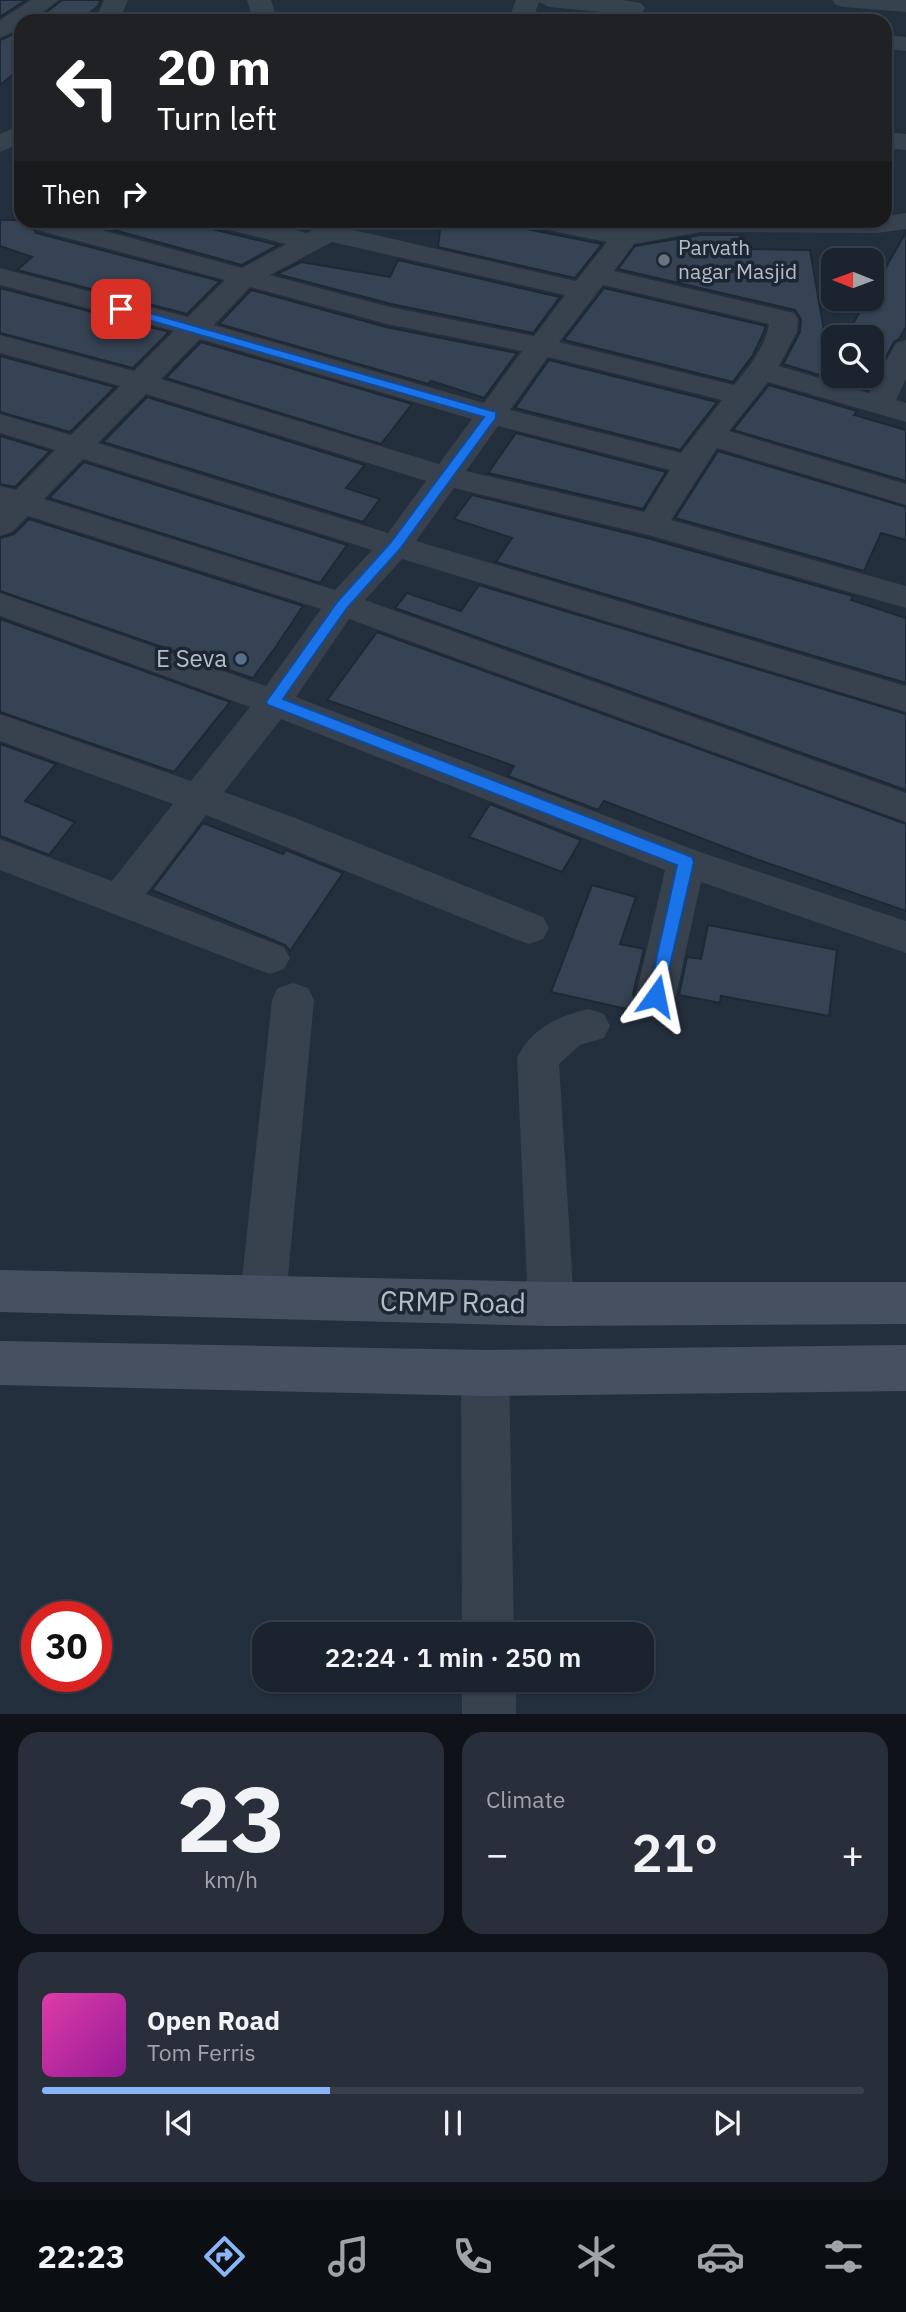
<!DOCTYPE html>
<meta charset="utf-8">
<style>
:root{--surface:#1b232e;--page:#282f3a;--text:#f1f3f6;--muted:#a0a4aa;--line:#39404a;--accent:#8ab4f8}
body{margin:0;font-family:"IBM Plex Sans",sans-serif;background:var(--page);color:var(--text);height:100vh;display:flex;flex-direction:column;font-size:26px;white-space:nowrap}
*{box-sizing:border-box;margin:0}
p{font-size:23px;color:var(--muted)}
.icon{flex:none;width:38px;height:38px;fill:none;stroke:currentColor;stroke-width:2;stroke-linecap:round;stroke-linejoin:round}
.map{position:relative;height:1714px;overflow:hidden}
.drawer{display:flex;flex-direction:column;gap:18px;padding:18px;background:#0f1319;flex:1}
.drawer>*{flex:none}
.hud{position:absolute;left:14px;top:14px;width:878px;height:214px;border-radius:21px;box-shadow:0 2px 5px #0004,0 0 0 2px var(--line);background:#202124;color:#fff;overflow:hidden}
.needle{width:46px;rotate:271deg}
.controls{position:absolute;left:821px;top:248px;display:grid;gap:14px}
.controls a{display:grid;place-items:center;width:63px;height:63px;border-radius:14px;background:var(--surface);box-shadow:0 2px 5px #0004,0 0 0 2px var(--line);font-size:35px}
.speed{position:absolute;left:21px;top:1601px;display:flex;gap:14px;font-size:35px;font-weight:700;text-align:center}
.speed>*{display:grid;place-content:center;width:91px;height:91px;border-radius:50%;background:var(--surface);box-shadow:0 2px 5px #0004,0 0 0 2px var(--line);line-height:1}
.speed .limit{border:10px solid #d22;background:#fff;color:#111}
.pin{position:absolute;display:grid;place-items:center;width:60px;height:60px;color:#fff;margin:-30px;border-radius:14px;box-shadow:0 4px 10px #0006}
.me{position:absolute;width:77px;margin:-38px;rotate:12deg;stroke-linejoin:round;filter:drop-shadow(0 0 5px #0008)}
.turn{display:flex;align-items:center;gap:24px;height:147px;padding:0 28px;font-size:32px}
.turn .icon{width:91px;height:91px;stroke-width:2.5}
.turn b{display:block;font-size:49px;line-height:60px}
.then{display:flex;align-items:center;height:66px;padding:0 28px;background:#0003;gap:14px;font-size:26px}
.big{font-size:52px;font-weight:600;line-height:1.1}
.drawer .widget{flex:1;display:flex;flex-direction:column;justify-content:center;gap:10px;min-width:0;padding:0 24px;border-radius:21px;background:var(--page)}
.drawer .dial{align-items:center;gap:0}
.dial b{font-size:91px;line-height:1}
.song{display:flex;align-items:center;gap:21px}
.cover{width:84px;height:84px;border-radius:10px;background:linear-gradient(135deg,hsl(320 70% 55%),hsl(300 70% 35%))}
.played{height:7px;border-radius:4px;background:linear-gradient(90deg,var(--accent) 35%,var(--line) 35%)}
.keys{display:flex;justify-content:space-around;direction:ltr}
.heat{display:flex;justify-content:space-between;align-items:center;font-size:38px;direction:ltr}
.drawer .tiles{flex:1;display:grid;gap:18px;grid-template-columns:1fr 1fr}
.widget:last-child{grid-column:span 2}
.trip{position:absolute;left:252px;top:1622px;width:402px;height:70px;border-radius:21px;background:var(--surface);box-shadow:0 2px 5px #0004,0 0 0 2px var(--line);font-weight:600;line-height:70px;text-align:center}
.tabs{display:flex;height:112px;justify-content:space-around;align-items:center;background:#0b0e12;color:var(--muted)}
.tabs .icon{width:49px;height:49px}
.tabs .active{color:var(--accent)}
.tabs b{font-size:32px;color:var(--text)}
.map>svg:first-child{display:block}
.building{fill:#364354;stroke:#1f2835;stroke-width:2}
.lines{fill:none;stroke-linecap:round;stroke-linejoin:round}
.minor{fill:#38414e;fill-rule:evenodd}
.secondary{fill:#465061;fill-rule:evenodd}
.route{fill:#1a73e8;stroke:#114b97;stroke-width:2}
.worship-dot{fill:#6b7280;stroke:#1d2633;stroke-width:2.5}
.service-dot{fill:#5c6f8a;stroke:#1d2633;stroke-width:2.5}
.labels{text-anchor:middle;stroke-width:7;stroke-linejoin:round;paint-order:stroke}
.far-poi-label{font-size:21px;fill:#b4bcc9;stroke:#1d2633;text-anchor:start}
.poi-label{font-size:24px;fill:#b4bcc9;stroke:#1d2633;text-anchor:end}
.near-street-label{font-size:28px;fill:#b4bcc9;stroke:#1d2633}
</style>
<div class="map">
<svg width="906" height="1714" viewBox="0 0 906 1714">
<rect width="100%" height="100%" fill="#242f3e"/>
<g class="building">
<path d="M0,0H26L0,17Z"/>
<path d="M62,0H101L98,6L80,21H35Z"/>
<path d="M21,31V68L0,85V40Z"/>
<path d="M0,220H32L31,225L36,233L220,281L187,314L17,270L32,257L0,246Z"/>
<path d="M77,220H208L212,229L278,245L242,265Z"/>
<path d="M441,220H523L527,229L602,244L575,278L438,247Z"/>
<path d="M906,232V327L899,339L894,342L868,390L783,364L800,332L801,319L795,310L618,269L635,246L700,235H742L743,249L810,250L830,365L833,359V376H872V338H845L867,299H872V292Z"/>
<path d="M398,260L560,297L533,333L391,304L277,274L301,262L390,277Z"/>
<path d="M0,288L169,332L133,368L0,333Z"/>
<path d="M604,288L766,326L764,332L753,355L733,382L564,340Z"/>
<path d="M251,290L386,327L517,353L484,398L431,381L428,384L219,324Z"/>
<path d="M201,342L412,404L381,444L166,378Z"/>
<path d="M0,356L115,387L70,432L0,412Z"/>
<path d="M549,360L717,402L680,450L515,408Z"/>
<path d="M769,385L857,411L854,415L906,430V481L733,430Z"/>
<path d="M147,397L365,465L346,488L380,499L363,522L103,442Z"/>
<path d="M516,433L666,472L643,509L488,473Z"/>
<path d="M0,436L50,451L15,487L0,484Z"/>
<path d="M718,451L906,507V540L881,533L864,571L675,518Z"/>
<path d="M84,462L347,545L320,583L49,498Z"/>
<path d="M472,495L647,538L853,596L851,600L906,618V683L496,562L512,538L454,519Z"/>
<path d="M29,519L303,606L275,648L253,678L249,677L0,591V538L14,534Z"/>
<path d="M479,585L906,714V790L395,608L407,593L461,611Z"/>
<path d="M0,619L230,702L174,772L0,712Z"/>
<path d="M377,632L906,824V911L753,858L604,801L598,810L508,776L514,766L327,700Z"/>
<path d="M0,744L56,764L25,801L75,822L49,855L0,836Z"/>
<path d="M490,804L581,840L562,872L469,837Z"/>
<path d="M203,823L283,854L286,850L343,873L290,951L285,945L152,890Z"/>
<path d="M592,885L636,897L620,944L644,949L633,994L640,1012L551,992Z"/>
<path d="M708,925L837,950L829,1016L721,996L720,1003L679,995L687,957L701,959Z"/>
</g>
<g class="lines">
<g class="minor">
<path d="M31,0H59L31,21H21V28L0,38V20Z"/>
<path d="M104,0H128L119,21H95Z"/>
<path d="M247,0H271L275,12L273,21H249L251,12Z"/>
<path d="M516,0H622L641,3L645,8L641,13L633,15L549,7L539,2L532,21H508Z"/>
<path d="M832,0H906V12L844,7L836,5Z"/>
<path d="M886,35L906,37V51L886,49Z"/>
<path d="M21,125V143L0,152V134Z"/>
<path d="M886,132L906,134V150L886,148Z"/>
<path d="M906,213V229L877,233L700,232L634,244L614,271L794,313L798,319L797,332L779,366L869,393L896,343L906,340V379L896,400L906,403V422L768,382L729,431L906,484V505L717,448L671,520L906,586V608L648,535L454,488L416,541L906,686V712L402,559L365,600L906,793V822L349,619L296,697L700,852L906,921V953L701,882L676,995L670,1007L656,1012L642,1007L636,995L665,870L281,719L224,792L290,816L543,917L549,928L543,939L529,944L515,939L206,815L146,894L284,947L290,958L284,969L270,974L256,969L0,870V839L112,881L173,804L0,741V714L191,781L250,707L0,616V593L266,686L321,609L28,516L12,532L0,536V486L16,490L55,450L0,433V414L71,435L120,386L0,353V335L134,371L174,331L0,285V268L188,317L225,280L37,230L33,224L36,220H65L242,268L286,244L213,226L210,220H257L307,233L331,220H366L354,230L576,281L607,242L528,226L525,220H582L625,229L673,220H886V216ZM332,242L565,295L534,336L390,307L270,275ZM603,285L769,324C765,348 749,367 734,385L559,342ZM250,287L387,324L522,351L484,403L214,325ZM200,339L472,419L439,464L161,379ZM548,357L722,400L681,453L510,410ZM146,394L426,481L388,533L98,443ZM498,426L670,470L644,512L466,471ZM83,459L372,550L335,590L44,499Z"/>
<path d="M293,983L308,988L314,1000L286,1298L279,1313L263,1319L247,1313L240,1298L272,1000L278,988Z"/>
<path d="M589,1009L604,1014L610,1026L604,1038L580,1045L559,1064L574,1304L567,1319L551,1326L535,1319L528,1304L517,1058C532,1028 558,1016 589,1009Z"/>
<path d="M485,1350L502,1357L509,1373L514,1634H462L461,1373L468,1357Z"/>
<rect x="462" y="1680" width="54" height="34"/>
</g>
<g class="secondary">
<path d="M0,1270L551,1282H906V1324L551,1326L0,1312Z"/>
<path d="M0,1341L485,1350L906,1345V1391L485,1396L0,1385Z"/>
</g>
</g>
<path class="route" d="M117,306H125L496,412V418L400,549L347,608L283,699L692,857L694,862L662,1000H650L648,996L677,865L268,705L266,702L338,601L391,542L484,417L117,311Z"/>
<circle class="worship-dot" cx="664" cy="260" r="7"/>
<circle class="service-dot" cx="241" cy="659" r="7"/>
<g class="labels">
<g class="far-poi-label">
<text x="678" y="255">Parvath<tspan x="678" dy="24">nagar Masjid</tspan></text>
</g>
<g class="poi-label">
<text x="227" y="667">E Seva</text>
</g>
<g class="near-street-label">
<text transform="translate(453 1302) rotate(1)" y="10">CRMP Road</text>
</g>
</g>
</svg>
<div class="controls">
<a><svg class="needle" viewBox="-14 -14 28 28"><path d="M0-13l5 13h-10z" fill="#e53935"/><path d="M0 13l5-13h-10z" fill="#a0a4aa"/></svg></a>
<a><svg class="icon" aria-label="search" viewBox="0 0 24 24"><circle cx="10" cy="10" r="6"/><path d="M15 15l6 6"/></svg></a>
</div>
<div class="speed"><div class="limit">30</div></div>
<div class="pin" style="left:121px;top:309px;background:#d93025"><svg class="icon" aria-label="arrive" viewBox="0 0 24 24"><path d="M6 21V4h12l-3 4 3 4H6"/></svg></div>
<svg class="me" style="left:656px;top:996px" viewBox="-20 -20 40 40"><path d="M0-17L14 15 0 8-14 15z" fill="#1a73e8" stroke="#fff" stroke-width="4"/></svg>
<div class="trip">22:24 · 1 min · 250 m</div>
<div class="hud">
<div class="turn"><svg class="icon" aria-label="left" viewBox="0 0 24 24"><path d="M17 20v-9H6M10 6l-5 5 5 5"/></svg><div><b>20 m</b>Turn left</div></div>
<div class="then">Then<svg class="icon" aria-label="right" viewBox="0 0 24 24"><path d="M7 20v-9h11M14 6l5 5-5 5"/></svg></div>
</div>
</div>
<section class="drawer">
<div class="tiles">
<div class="widget dial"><b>23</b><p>km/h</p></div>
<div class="widget"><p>Climate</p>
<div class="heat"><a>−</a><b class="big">21°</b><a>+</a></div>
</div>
<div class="widget">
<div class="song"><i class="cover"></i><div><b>Open Road</b><p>Tom Ferris</p></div></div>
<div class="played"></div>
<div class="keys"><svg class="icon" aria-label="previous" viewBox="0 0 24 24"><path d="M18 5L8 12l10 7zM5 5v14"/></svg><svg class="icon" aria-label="pause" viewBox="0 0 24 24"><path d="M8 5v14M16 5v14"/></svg><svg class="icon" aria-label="next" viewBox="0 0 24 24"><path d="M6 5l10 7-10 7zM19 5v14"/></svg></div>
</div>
</div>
</section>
<nav class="tabs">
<b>22:23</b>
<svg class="icon active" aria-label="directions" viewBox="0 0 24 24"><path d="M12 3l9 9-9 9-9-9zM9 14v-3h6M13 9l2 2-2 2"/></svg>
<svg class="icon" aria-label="music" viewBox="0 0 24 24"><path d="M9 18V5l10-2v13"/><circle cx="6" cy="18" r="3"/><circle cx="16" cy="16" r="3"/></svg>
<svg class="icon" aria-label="phone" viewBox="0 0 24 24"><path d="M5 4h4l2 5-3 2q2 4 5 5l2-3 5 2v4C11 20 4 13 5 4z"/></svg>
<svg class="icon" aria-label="climate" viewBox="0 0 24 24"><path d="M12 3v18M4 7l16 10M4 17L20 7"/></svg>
<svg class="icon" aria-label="car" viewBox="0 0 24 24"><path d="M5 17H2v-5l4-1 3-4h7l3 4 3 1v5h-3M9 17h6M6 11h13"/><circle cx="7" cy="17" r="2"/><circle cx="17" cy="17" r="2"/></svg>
<svg class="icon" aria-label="filters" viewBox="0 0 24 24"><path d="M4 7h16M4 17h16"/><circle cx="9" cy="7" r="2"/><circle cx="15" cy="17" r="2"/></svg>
</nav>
